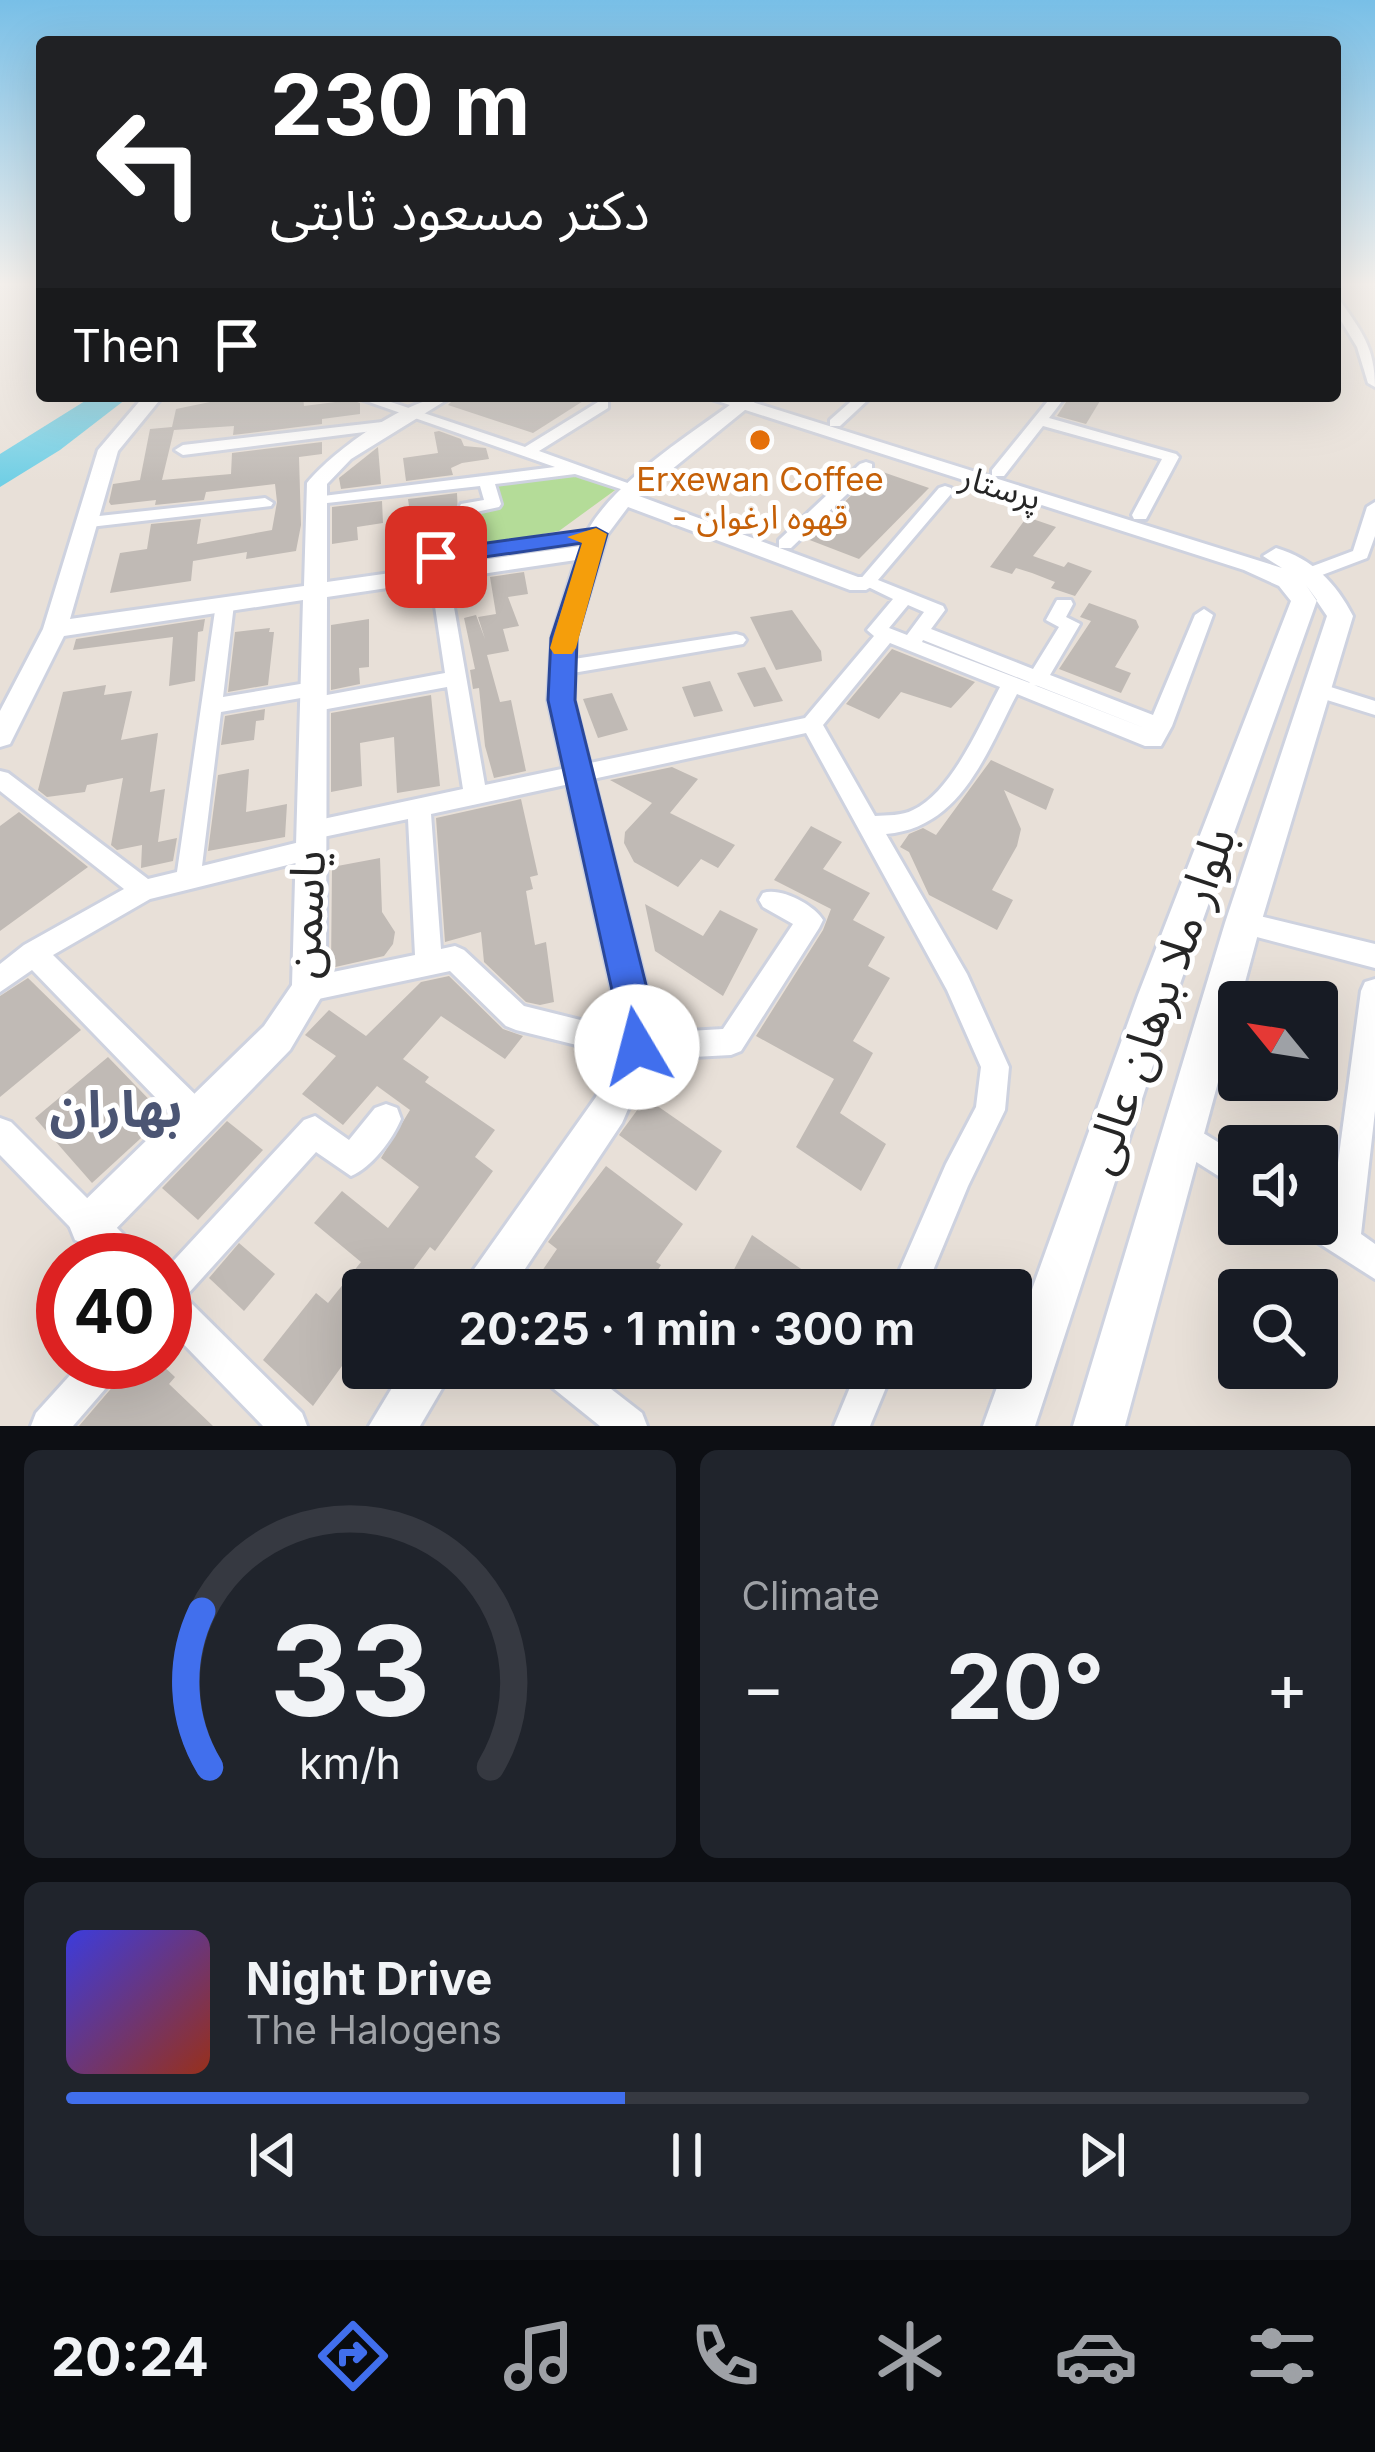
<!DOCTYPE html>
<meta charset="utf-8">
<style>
:root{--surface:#171b24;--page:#20242c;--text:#f1f3f6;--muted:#9ea1a6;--line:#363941;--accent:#416fed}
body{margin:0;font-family:Inter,"Noto Sans Arabic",sans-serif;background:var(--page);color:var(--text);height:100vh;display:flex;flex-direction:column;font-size:45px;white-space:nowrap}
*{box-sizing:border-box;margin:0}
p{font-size:39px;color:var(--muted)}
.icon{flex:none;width:66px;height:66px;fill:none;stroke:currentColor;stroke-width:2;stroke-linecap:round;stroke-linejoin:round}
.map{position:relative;height:1426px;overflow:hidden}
.drawer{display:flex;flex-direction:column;gap:24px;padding:24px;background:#0d0f14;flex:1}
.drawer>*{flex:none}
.banner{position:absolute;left:36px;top:36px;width:1305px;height:366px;border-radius:12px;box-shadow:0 12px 48px #0002;background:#202124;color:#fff;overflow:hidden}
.needle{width:78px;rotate:300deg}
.tools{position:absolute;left:1218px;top:981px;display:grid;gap:24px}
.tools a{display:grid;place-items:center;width:120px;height:120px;border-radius:12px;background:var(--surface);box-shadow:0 12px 48px #0002;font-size:60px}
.speed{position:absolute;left:36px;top:1233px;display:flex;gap:24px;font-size:60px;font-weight:700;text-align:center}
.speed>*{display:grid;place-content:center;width:156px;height:156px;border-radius:50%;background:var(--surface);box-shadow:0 12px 48px #0002;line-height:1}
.speed .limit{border:18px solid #d22;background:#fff;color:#111}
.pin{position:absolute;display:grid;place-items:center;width:102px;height:102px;color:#fff;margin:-51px;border-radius:24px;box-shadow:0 6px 18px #0006}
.me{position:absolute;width:132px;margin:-66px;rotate:352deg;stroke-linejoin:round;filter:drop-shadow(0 0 9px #0008)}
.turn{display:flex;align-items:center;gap:42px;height:252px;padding:0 36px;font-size:54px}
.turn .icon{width:156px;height:156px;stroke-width:2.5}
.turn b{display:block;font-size:84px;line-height:102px}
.then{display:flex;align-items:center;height:114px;padding:0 36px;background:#0003;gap:24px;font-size:45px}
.big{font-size:90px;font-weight:700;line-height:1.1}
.drawer .tile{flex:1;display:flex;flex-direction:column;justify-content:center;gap:18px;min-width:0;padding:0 42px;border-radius:18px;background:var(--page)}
.drawer .dial{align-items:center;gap:0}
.dial svg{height:312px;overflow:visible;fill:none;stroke:var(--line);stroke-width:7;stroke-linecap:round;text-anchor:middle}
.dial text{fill:var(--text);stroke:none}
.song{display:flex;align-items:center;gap:36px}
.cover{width:144px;height:144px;border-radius:18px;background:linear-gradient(135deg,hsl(240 70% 55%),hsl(10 70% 35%))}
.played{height:12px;border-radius:6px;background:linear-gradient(90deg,var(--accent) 45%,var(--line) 45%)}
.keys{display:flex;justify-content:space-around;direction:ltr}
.heat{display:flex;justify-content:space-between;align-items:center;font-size:66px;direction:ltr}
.drawer .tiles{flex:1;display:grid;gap:24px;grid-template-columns:1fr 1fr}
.tile:last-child{grid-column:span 2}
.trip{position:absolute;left:342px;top:1269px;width:690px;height:120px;border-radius:12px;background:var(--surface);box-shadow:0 12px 48px #0002;font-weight:700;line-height:120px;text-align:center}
.menu{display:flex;height:192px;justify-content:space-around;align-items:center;background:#090b0e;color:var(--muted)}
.menu .icon{width:84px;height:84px}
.menu .on{color:var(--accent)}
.menu b{font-size:54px;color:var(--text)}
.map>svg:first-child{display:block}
.green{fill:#b4dc98}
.water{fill:#71cfe5}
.building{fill:#c0bab5}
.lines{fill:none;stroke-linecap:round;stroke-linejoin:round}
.minor-casing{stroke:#ced2df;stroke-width:6}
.tertiary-casing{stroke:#ced2df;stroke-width:6}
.secondary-casing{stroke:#ced2df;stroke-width:6}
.minor{fill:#fff;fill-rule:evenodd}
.tertiary{fill:#fff;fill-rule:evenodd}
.secondary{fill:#fff;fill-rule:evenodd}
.route{fill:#416fed;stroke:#2a489a;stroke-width:3}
.slow{fill:#f59e0b}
.food-dot{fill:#e8710a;stroke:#fff;stroke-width:4.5}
.labels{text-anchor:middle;stroke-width:10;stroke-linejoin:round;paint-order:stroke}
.far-food-label{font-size:33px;fill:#c56008;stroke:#fff}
.far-street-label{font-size:33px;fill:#262626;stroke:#fff}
.near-street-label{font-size:48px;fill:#262626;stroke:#fff}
.near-neighbourhood-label{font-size:51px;font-weight:bold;fill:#4b5573;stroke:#fff}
</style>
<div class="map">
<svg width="1375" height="1426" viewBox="0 0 1375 1426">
<rect width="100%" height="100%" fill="#e8e0d8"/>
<path class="green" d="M574,473L618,488L559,531L482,545L474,510L499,504L492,485Z"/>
<path class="water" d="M93,396H130L60,450L0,487V454Z"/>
<g class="building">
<path d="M210,396H303L304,406L351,400L360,403V414L322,419V424L233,435L234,426L174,430L162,480L231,474L232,453L322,442V454L299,457L301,525L296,551L246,559L247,552L193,561L191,581L110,593L120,553L147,549L151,524L201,519L197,544L272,530L277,502L275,484L206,492L204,500L155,505L156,500L111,505L109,502L113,484L140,480L150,429L172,427L176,409L210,402Z"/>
<path d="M457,396H591L533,433L448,405Z"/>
<path d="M1070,396H1103L1086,424L1057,416Z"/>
<path d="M439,431L461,439L464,446L486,448L489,459L462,463L451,468L453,475L406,481L403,458L438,453L434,432Z"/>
<path d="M378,447L381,484L341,489L339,478Z"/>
<path d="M877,470L929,488L859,559L807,539Z"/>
<path d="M457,493L459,536L414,542L408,499Z"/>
<path d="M382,501L383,523L357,527L358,540L332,544V507Z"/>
<path d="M1027,517L1056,527L1033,556L1064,567L1068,562L1092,571L1075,596L1051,588L1055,582L1032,573L1016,568L1012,574L990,567Z"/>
<path d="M524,572L528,594L508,597L519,626L503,629L509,651L487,655L500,702L511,700L526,771L494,778L485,746L479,688L473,689L470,670L475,669L464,618L476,615L485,639L478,617L496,614L490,577Z"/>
<path d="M1089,603L1136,620L1139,627L1115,667L1131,673L1121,693L1059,669L1091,621L1080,617Z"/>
<path d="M792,610L821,651L822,661L776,670L750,617Z"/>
<path d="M205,619L203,631L198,632L195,681L169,686L173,637L73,650L76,639Z"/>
<path d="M369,619V667L359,668L360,684L331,690V625Z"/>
<path d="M270,628L269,632H274L268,685L228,692L235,632Z"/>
<path d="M892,649L975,682L951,708L901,692L879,719L846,704Z"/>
<path d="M765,667L783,701L754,707L737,673Z"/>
<path d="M710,681L723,711L694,717L682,687Z"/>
<path d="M106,685L104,695L132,691L121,740L158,733L150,792L165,789L158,842L177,838L173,861L141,868L142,845L117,850L111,845L123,778L87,785L85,792L47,797L38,790L63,692Z"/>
<path d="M612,693L628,730L598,738L583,699Z"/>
<path d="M431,695L440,786L397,793L394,737L360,743L362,786L331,792V713Z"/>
<path d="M265,709L264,720L256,721L254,740L221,745L225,716Z"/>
<path d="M991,760L1054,789L1046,810L1004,790L1021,829L1017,846L992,890L1013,900L997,930L929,895L909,852L900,847L909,834L923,828L936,835Z"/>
<path d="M672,767L698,779L670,813L735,845L718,868L701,859L678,887L634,862L624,843L625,832L652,803L610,780Z"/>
<path d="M249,769L246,812L287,804L285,837L208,851L218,775Z"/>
<path d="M521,799L538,875L530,877L533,889L526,891L535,945L546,942L554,1002L540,1005L526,1002L484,962L481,932L445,942L436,818Z"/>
<path d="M19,812L88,867L0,931V826Z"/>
<path d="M811,826L842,842L823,869L870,893L853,920L885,937L868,966L890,978L853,1041L873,1053L840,1113L886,1144L861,1191L796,1147L834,1079L756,1036L823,930L831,909L774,880Z"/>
<path d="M380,858L382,912L395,932L393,944L384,956L331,968L332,867Z"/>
<path d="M645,904L703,936L720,910L758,929L723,996L655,951Z"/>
<path d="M449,976L503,1029L523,1036L505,1059L441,1016L403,1059L429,1077L425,1082L495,1130L475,1157L493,1171L435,1251L430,1247L398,1290H363V1337L313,1406L263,1360L316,1293L328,1303L361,1262L314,1223L342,1191L388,1228L419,1187L381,1158L410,1110L377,1086L343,1125L302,1094L336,1056L305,1035L329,1010L366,1036L421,982Z"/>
<path d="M28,978L81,1030L0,1097V996Z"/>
<path d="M108,1057L165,1116L92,1183L35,1118Z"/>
<path d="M646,1098L722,1151L696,1191L619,1135Z"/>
<path d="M227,1121L263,1150L198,1220L162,1188Z"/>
<path d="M606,1166L683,1224L656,1262L661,1265L645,1290H529L557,1249L548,1242Z"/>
<path d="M752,1235L807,1273L799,1290H744L729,1279Z"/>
<path d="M239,1243L275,1274L244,1311L209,1278Z"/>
<path d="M128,1362H159L175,1377L169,1384L213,1426H79L121,1377Z"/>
</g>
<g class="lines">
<g class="minor-casing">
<g id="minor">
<path d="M1335,298L1339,299C1361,331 1375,347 1375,387L1368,383L1357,347L1335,311Z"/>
<path d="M352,396H373L525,447L598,402H608V408L539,451L644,489L636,494L575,474L495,484L501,504L499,507L476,512L485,551L476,556L467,551L459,508L461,504L484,500L480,486L309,505L307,502L315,497L555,467Z"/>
<path d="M857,396H872L840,426H830V420Z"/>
<path d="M1052,396H1066L1049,418L1176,454L1179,457L1146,519H1134L1132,515L1162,459L1043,426L1004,476H992V470Z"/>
<path d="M391,421L396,422V428L183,455L175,450L183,445Z"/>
<path d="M866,462L872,464V470L791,548H779V540L860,464Z"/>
<path d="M945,486L951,488V494L878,580L943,606L945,610L931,629L1033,669L1059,627L1046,620L1057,600H1071L1073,604L1066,617L1080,624L1050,675L1153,715L1195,615L1204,609L1213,615L1172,726L1161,746H1145L1017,694C986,753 961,828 886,834L967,974L1009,1067L1005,1110L968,1186L925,1290H891L946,1164L976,1107L981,1067L947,990L806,733L431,814L441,949L455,946L464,950L524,1006L637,1034L723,1029L793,924L763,907L759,900L763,893C781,887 814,905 823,920L819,928L741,1051L731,1055L637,1060L516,1030L506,1026L450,971L309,1001L299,998L295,989L299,980L309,977L415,955L408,819L309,840L301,838L297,831L301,824L309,822L463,789L447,687L311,712L301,705L311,698L445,673L430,573L433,569H445L448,573L485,785L805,718L874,636L867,630L893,599L858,582L939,488ZM908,605L924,612L907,635L889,628ZM923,640L1029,682L1030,683L922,642ZM890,643L1000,687C980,724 952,792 913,810C902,816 887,815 875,816L823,725ZM1034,685L1038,686L1147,729Z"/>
<path d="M265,498L273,503L271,506L90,527L82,522L90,517Z"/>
<path d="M1375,502V536L1367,558L1301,583H1289L1286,579L1289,575L1353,551L1367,507Z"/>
<path d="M225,598L234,604L223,697L312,682L322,689L312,696L221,712L202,866L308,840L316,843L320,850L316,857L308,860L150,899L53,955L210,1109L214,1120L210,1131L199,1135L188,1131L32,970L0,992V964L24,945L124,889L0,791V771L8,773L148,879L177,872L216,604Z"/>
<path d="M736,634L743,636L746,640L743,644L561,675L551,668L561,661Z"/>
<path d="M1318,683L1375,701V715L1311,695L1308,690Z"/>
<path d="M1243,912L1375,944V968L1234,931L1230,923L1234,915Z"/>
<path d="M1375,979V1111L1361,1234L1375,1244V1279L1306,1235L1301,1224H1317V1208L1331,1215L1361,991L1365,982Z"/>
<path d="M386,1104L397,1108L401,1119C393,1139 371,1168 351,1176L316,1152L185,1297L302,1413L307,1426H263L165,1325V1270L304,1120L315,1116L349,1140L375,1108Z"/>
<path d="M0,1118L11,1122L137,1248L141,1260H102L0,1155Z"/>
<path d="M1182,1120L1239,1155V1189L1171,1146L1167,1135L1171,1124Z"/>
<path d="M82,1362H124L118,1374L73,1426H31L36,1413Z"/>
<path d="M537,1368H584L642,1413L647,1426H600L543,1380Z"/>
<path d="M858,1368H894L870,1426H834Z"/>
</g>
</g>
<g class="tertiary-casing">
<g id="tertiary">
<path d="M144,396H163L118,451L70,619L304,586L307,483C335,449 409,396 453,396L351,459L327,484V582L581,546C600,488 694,433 742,396L761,397L639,496L858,577H875L879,582L866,590H850L628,507L607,535L576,637L574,700L653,1013L655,1047L622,1123L511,1290H463L470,1275L596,1097L619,1046L617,1013L548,700L552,637L576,560L327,597L326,989L290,1050L105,1240L90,1246L75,1240L69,1225L75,1210L264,1026L292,985L303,600L64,636L10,744L0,747V711L43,629L98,450Z"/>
<path d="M404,1368H454L420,1426H369Z"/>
</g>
</g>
<g class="secondary-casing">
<path id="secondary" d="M702,396H733L1282,568L1263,556L1276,548C1313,559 1336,583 1353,616L1261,923L1125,1426H1073L1225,923L1327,616L1306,585L1317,600L1176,995L1035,1426H983L1004,1368H1011V1348L1138,995L1291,601L1279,586L1244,570Z"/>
</g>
<use href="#minor" class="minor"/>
<use href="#tertiary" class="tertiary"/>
<use href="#secondary" class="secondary"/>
</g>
<linearGradient id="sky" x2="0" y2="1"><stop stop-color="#78bfe7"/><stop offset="0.59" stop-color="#f5f1ed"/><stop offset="1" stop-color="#f5f1ed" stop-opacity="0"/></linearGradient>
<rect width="1375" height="482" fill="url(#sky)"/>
<path class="route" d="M596,528L607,534L577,638L575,700L653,1013L655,1047L650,1059L637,1065L624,1059L617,1013L548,700L551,638L582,543L436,564L424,557L436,550Z"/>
<path class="slow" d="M596,528L607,534L576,648L572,654H554L550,648L582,543L567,537Z"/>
<circle class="food-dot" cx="760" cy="440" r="12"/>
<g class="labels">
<g class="far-food-label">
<text x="760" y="491">Erxewan Coffee<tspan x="760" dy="38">- قهوه ارغوان</tspan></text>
</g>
<g class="far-street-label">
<text transform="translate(1001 487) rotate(17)" y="12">پرستار</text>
</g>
<g class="near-street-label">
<text transform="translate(305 914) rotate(-87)" y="17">یاسمن</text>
<text transform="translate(1158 1000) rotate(-70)" y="17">بلوار ملا برهان عالی</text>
</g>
<g class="near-neighbourhood-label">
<text x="116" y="1127">بهاران</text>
</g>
</g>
</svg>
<div class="tools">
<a><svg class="needle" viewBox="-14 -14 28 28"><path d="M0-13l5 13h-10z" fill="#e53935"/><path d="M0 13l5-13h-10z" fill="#9ea1a6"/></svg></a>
<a><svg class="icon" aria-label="sound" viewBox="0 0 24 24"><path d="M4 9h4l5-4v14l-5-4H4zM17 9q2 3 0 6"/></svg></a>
<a><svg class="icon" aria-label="search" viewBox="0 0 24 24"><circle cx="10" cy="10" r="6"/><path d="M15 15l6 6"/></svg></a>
</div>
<div class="speed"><div class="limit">40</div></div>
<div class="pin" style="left:436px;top:557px;background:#d93025"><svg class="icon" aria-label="arrive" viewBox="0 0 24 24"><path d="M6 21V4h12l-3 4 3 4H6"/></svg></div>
<svg class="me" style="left:637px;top:1047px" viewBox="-20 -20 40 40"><circle r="19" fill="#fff"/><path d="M0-13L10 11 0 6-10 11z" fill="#416fed"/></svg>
<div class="trip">20:25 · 1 min · 300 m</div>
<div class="banner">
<div class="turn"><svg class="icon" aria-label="left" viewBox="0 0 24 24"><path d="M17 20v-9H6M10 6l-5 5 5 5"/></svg><div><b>230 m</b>دکتر مسعود ثابتی</div></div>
<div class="then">Then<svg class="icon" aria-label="arrive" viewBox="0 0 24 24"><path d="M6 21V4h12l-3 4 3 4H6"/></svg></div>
</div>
</div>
<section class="drawer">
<div class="tiles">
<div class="tile dial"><svg viewBox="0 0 100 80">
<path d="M14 69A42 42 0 1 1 86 69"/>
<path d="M14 69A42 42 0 0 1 12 29" stroke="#416fed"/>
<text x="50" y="56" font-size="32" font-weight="700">33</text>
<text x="50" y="72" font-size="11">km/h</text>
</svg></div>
<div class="tile"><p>Climate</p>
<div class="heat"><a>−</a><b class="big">20°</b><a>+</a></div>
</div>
<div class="tile">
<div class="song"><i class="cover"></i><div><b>Night Drive</b><p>The Halogens</p></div></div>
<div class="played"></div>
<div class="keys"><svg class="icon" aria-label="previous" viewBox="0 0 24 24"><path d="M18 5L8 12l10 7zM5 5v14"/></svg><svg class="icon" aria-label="pause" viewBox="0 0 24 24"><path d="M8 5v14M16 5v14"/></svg><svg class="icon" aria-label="next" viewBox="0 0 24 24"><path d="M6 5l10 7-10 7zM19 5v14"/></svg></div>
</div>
</div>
</section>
<nav class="menu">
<b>20:24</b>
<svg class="icon on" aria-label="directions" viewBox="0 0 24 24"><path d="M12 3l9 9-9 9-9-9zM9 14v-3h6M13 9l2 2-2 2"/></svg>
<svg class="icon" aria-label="music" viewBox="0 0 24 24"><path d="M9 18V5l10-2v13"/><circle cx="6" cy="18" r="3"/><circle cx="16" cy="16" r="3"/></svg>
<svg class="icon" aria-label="phone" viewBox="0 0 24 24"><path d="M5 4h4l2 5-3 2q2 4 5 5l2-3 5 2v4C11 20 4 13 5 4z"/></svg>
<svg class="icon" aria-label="climate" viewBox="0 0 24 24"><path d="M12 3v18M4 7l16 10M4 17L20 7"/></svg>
<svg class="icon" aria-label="car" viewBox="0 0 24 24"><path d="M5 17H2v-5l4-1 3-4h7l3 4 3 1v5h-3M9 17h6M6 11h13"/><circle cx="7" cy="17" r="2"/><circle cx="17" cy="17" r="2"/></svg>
<svg class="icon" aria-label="filters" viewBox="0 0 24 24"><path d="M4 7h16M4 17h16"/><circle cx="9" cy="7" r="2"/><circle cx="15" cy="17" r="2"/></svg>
</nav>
